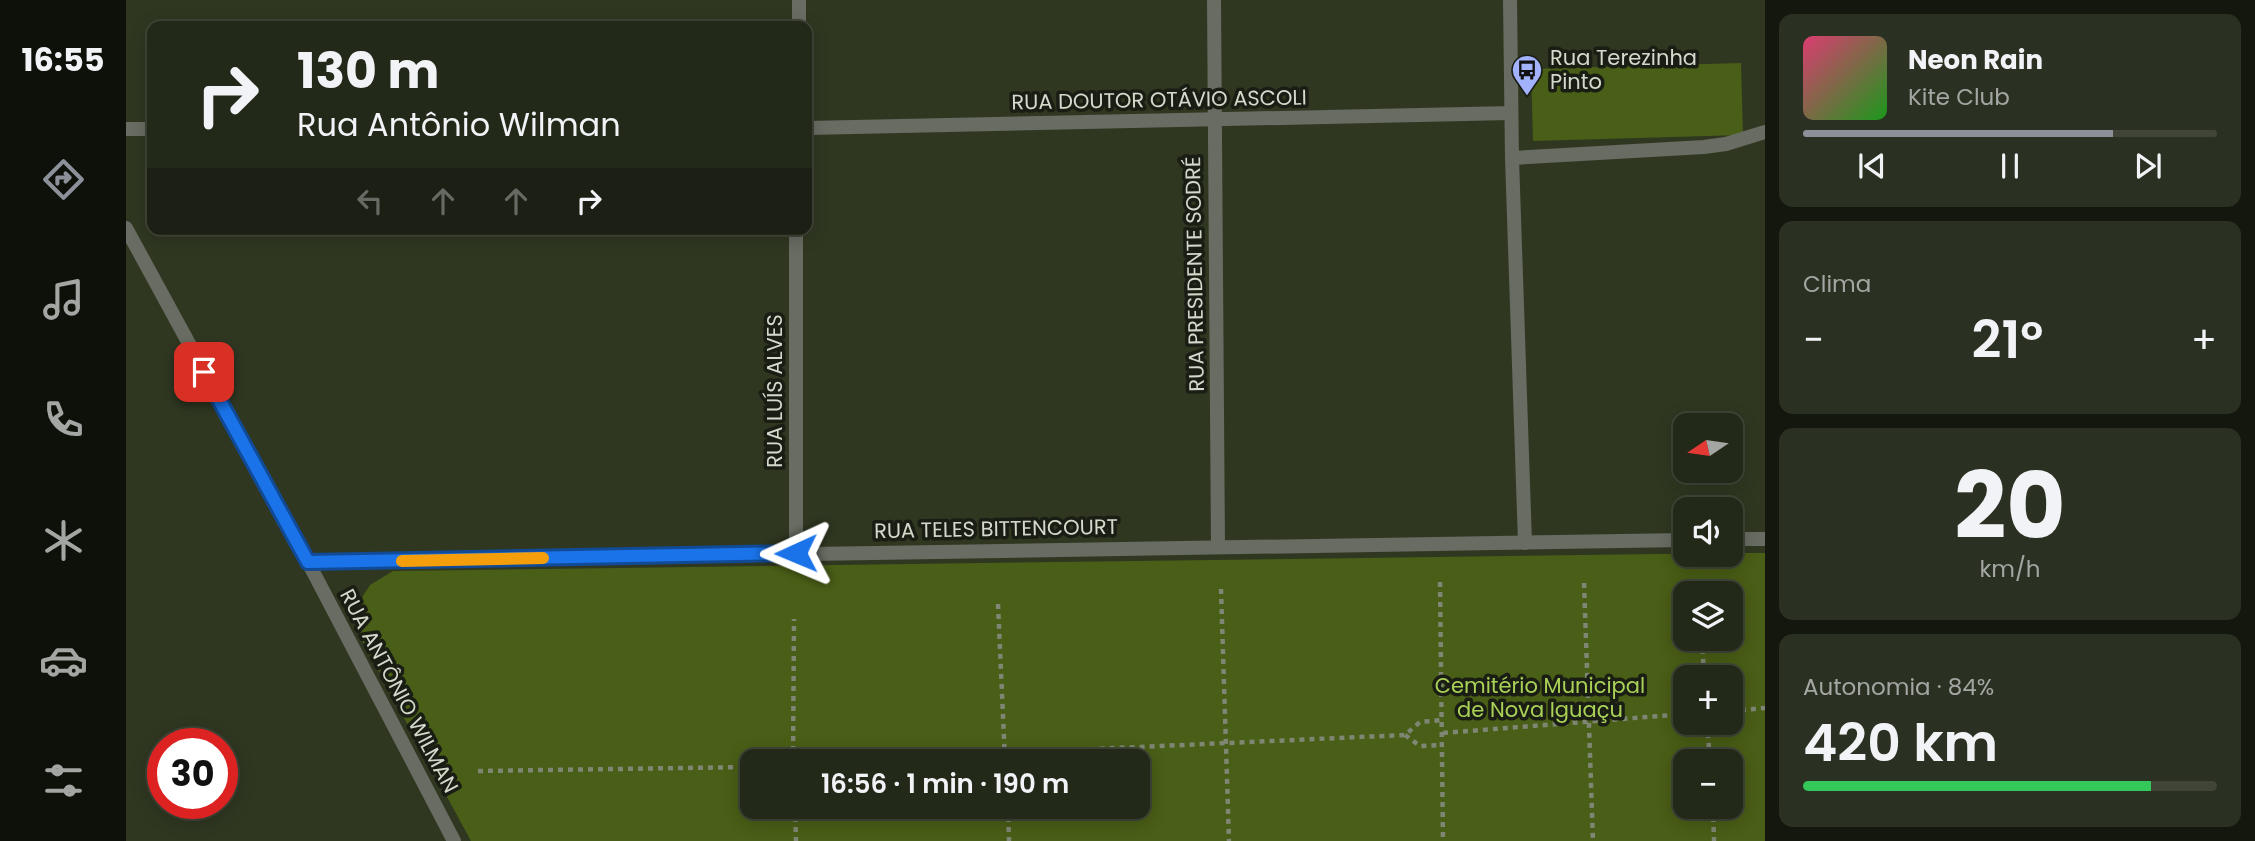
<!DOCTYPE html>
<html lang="pt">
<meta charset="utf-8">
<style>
:root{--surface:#232919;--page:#2b3122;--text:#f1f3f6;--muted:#a3a6a2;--line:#404538;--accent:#8c9099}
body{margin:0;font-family:Poppins,sans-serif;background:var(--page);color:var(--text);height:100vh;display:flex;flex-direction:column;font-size:26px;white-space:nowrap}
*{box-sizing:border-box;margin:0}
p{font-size:23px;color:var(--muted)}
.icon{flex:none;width:38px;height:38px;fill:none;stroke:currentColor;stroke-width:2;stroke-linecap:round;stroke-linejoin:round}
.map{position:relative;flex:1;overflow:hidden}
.side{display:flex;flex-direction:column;gap:14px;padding:14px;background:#13170e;width:490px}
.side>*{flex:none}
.guide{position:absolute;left:21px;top:21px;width:665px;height:214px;border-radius:14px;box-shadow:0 4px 18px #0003,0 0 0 2px var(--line);background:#232919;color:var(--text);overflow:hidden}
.needle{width:46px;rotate:257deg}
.buttons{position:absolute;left:1547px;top:413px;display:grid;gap:14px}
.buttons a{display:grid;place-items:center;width:70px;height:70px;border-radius:14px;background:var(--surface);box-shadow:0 4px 18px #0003,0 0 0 2px var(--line);font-size:35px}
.speed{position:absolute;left:21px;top:728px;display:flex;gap:14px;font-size:35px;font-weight:700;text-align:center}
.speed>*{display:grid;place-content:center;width:91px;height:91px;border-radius:50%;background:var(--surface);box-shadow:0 4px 18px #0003,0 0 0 2px var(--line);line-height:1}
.speed .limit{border:10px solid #d22;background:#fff;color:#111}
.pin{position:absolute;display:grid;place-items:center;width:60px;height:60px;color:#fff;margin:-30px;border-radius:14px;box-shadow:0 4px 10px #0006}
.me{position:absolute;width:77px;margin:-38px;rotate:269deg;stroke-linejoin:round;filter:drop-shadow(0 0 5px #0008)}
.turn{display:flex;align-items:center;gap:24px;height:147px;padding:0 35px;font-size:32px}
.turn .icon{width:91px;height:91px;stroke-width:2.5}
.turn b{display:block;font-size:49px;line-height:60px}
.lanes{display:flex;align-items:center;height:66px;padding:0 35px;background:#0003;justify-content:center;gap:35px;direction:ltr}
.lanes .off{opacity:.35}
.big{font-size:52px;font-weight:600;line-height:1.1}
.side .widget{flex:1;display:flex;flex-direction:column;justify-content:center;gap:10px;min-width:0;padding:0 24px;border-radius:14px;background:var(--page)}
.side .dial{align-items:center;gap:0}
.dial b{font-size:91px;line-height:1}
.song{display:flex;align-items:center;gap:21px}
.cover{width:84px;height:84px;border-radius:10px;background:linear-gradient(135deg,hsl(340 70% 55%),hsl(120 70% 35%))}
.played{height:7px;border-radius:4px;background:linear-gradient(90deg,var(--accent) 75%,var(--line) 75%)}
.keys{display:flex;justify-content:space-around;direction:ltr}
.heat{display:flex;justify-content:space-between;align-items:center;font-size:38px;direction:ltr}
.charge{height:10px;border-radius:5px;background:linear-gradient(90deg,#34c759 84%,var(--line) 0)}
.trip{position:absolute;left:614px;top:749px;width:410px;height:70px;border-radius:14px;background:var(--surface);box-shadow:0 4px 18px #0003,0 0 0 2px var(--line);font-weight:600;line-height:70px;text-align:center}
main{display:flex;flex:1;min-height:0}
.tab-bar{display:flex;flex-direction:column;width:126px;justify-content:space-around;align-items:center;background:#0e100a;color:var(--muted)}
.tab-bar .icon{width:49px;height:49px}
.tab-bar .on{color:var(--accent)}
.tab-bar b{font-size:32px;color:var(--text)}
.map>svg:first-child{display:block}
.green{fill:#495e16;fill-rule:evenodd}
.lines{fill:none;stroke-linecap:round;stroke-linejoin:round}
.path{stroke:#7f8674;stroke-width:4.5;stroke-dasharray:5 5;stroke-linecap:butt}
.minor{stroke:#686c62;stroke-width:14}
.route-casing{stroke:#114b97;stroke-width:18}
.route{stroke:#1a73e8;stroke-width:12}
.slow{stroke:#f59e0b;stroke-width:12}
.labels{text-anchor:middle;stroke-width:7;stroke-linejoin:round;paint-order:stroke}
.poi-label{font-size:21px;fill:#d3d9cb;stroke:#191d13;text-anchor:start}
.street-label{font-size:21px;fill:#d3d9cb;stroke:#191d13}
.park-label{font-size:21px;fill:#aad157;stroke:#191d13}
</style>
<main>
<nav class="tab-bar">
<b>16:55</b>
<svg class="icon on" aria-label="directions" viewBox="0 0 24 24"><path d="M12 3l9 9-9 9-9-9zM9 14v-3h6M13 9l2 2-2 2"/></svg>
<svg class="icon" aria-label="music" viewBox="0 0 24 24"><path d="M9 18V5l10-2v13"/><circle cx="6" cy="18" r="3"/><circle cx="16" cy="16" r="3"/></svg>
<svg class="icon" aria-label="phone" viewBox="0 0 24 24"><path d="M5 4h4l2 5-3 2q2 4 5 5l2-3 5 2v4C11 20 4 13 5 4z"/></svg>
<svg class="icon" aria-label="climate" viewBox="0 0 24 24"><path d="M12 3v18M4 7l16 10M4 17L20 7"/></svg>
<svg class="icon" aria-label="car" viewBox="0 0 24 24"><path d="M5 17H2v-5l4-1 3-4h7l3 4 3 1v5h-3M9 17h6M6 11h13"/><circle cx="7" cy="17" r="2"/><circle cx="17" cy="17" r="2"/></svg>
<svg class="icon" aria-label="filters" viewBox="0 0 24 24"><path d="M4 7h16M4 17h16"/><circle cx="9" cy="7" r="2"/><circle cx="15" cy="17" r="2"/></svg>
</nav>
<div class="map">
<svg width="1639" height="841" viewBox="0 0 1639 841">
<rect width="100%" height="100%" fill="#2f3721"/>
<g class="green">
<path d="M1615,63L1617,135L1407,141L1405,69Z"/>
<path d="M1605,553H1639V841H345L235,639L228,610L244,585L267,571ZM1559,593H1605V639H1559ZM1559,677H1605V723H1559ZM626,761H1012V807H626ZM1559,761H1605V807H1559Z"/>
</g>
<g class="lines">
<g class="path">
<path d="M1314,582L1317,841"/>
<path d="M1458,583L1467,841"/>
<path d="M1095,589L1103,841"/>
<path d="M872,604L879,761"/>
<path d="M1576,639L1578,677"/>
<path d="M1605,711L1639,708"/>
<path d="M1581,723L1584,761"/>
<path d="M1317,733L1559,714"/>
<path d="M1279,735L1294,746L1317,745"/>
<path d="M667,761L668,619"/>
<path d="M744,761L879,753L1279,735L1294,722L1316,720"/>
<path d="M352,771L626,767"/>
<path d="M669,807L670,841"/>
<path d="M882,807L883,841"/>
<path d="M1587,807L1588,841"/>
</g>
<g class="minor">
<path d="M1088,0L1092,547"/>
<path d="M1384,0L1386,158L1399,543"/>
<path d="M673,26V0"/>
<path d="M681,128L1385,113"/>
<path d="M0,129H26"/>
<path d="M1386,158L1578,147L1600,144L1639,132"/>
<path d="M0,228L182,562L328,841"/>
<path d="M1605,539H1639"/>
<path d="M670,553V229"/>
<path d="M182,562L1559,540"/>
</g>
</g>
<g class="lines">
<g class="route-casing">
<path id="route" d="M78,372L182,562L670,553"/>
</g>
<use href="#route" class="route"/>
<path class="slow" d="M276,561L417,558"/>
</g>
<defs>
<g id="bus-pin" transform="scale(1.575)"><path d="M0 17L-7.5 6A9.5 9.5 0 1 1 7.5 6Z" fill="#a2b2fd" stroke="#191d13"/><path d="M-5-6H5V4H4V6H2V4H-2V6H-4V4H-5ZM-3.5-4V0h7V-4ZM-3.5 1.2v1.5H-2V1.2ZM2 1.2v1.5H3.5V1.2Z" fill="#111"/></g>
</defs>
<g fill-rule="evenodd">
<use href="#bus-pin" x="1401" y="70"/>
</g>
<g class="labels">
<g class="poi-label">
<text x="1424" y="65">Rua Terezinha<tspan x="1424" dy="24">Pinto</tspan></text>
</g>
<g class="street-label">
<text transform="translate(1033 100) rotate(-1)" y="7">RUA DOUTOR OTÁVIO ASCOLI</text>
<text transform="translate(1069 274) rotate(-91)" y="7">RUA PRESIDENTE SODRÉ</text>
<text transform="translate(649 391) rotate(-90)" y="7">RUA LUÍS ALVES</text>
<text transform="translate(870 529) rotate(-1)" y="7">RUA TELES BITTENCOURT</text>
<text transform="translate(273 691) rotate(62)" y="7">RUA ANTÔNIO WILMAN</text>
</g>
<g class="park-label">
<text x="1414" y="693">Cemitério Municipal<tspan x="1414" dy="24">de Nova Iguaçu</tspan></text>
</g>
</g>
</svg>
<div class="buttons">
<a><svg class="needle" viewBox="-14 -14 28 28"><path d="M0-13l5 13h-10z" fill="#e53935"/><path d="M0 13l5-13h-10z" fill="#a3a6a2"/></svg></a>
<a><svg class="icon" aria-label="sound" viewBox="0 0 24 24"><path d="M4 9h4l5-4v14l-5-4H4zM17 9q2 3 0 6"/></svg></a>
<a><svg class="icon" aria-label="layers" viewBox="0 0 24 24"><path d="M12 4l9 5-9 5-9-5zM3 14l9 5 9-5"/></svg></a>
<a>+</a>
<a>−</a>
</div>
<div class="speed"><div class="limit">30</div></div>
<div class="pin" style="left:78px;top:372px;background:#d93025"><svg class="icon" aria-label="arrive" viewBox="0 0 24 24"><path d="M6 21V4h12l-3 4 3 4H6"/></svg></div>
<svg class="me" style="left:670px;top:553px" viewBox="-20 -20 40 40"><path d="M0-17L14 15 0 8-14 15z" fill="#1a73e8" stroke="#fff" stroke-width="4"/></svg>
<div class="trip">16:56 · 1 min · 190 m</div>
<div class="guide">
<div class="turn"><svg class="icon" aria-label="right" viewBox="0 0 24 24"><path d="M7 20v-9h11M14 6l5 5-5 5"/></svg><div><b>130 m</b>Rua Antônio Wilman</div></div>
<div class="lanes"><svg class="icon off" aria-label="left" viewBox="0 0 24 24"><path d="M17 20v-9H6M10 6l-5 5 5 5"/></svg><svg class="icon off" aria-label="ahead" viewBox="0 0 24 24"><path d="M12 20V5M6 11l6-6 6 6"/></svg><svg class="icon off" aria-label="ahead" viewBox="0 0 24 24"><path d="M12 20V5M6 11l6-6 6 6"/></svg><svg class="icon" aria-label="right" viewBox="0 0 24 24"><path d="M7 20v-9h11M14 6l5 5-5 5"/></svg></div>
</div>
</div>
<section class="side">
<div class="widget">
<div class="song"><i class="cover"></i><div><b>Neon Rain</b><p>Kite Club</p></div></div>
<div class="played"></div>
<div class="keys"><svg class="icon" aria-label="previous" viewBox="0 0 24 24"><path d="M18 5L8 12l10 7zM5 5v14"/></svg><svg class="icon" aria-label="pause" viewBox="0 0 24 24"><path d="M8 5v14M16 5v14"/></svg><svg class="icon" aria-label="next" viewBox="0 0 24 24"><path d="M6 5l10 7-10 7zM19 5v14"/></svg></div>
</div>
<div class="widget"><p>Clima</p>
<div class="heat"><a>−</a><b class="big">21°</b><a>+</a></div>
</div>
<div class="widget dial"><b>20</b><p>km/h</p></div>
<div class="widget"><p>Autonomia · 84%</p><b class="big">420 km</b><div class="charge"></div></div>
</section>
</main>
